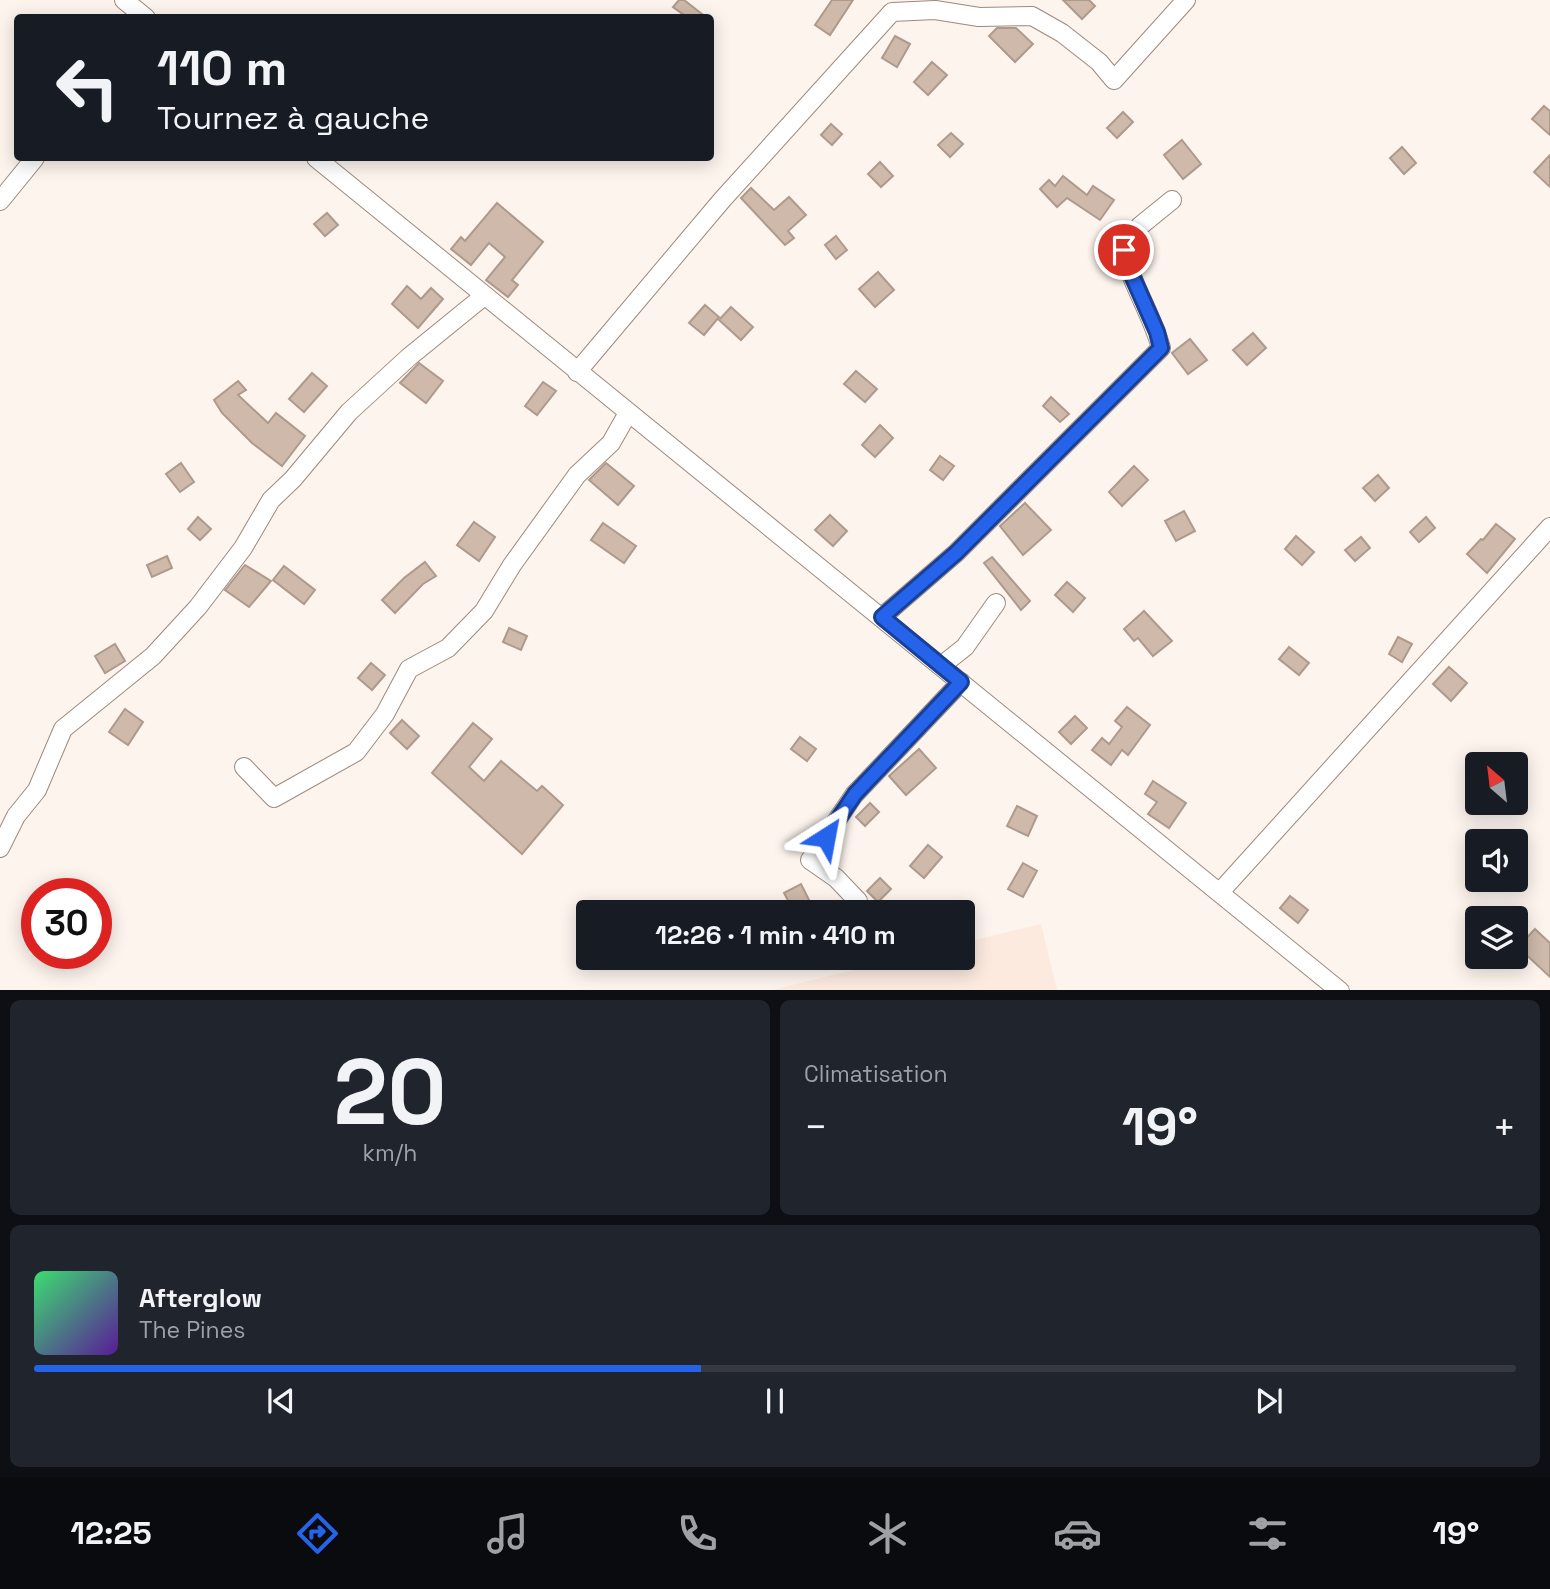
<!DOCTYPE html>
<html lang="fr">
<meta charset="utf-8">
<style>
:root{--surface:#171b24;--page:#20242c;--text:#f1f3f6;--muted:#9ea1a6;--line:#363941;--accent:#2563eb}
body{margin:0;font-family:"Space Grotesk",sans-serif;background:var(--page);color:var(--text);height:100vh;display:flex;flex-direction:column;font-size:26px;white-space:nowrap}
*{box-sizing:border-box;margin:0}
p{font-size:23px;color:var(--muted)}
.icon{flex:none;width:38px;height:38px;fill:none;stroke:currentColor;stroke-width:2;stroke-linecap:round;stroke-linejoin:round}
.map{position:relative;height:990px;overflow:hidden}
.details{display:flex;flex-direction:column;gap:10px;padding:10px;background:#0d0f14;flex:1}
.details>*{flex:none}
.top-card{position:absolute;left:14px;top:14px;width:700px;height:147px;border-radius:7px;box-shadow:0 4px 18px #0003;background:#171b24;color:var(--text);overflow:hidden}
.needle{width:46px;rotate:332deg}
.controls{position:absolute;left:1465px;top:752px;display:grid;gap:14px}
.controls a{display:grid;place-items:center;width:63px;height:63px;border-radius:7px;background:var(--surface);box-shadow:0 4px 18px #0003;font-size:35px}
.speed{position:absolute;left:21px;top:878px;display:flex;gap:14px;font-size:35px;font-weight:700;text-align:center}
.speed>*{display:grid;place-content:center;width:91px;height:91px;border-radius:50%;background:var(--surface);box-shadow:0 4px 18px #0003;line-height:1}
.speed .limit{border:10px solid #d22;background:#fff;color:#111}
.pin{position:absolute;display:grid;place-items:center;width:60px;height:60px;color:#fff;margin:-30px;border:4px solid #fff;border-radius:50%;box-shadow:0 2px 7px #0007}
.me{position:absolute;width:77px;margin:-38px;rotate:34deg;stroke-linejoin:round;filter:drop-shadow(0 0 5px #0008)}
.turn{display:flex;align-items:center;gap:24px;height:147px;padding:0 28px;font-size:32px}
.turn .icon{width:91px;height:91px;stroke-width:2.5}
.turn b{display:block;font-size:49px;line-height:60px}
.big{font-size:52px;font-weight:800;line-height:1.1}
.details .widget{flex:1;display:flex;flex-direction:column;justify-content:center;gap:10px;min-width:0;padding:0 24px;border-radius:10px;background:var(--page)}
.details .dial{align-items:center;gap:0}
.dial b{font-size:91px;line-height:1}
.song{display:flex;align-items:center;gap:21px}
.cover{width:84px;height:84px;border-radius:10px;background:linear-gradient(135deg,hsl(140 70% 55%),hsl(270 70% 35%))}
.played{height:7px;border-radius:4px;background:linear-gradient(90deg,var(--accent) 45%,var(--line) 45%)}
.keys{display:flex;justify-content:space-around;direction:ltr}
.heat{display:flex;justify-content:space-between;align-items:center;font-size:38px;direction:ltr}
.details .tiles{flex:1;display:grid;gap:10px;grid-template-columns:1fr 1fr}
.widget:last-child{grid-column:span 2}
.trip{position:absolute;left:576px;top:900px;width:399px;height:70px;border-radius:7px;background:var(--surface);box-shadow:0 4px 18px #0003;font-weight:800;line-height:70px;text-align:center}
.dock{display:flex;height:112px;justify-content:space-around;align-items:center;background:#090b0e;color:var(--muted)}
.dock .icon{width:49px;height:49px}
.dock .selected{color:var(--accent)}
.dock b{font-size:32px;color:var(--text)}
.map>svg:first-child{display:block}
.built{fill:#fceadf}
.building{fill:#ceb9aa;stroke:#ae9a8c;stroke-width:2}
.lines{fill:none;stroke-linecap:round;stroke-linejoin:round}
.minor-casing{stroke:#9d897b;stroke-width:20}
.minor{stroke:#fff;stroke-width:18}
.route-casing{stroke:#184099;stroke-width:18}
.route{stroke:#2563eb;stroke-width:12}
</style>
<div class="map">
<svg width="1550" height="991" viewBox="0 0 1550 991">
<rect width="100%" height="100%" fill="#fdf4ee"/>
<path class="built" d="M1041,924L1057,990H772L906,957H962L963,943Z"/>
<g class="building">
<path d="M679,0H684L707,18H688L673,7Z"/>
<path d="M832,0H853L830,35L815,25Z"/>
<path d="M1063,0H1089L1095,6L1082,19Z"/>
<path d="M997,28H1016L1033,44L1015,62L989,36Z"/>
<path d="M895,36L910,44L897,67L882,58Z"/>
<path d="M932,62L947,75L928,95L914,82Z"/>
<path d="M1544,106L1550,111V135L1532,119Z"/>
<path d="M1123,112L1133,122L1117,138L1107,128Z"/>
<path d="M831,124L842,134L832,145L821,135Z"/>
<path d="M951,133L963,144L950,157L938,145Z"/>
<path d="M1182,140L1201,164L1183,179L1164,155Z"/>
<path d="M1402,147L1416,163L1404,174L1390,158Z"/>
<path d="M1550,155V187L1534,172Z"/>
<path d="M880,162L893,176L881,187L868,174Z"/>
<path d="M1063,176L1087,195L1093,186L1114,200L1100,220L1067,198L1057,207L1040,189L1049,180L1055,186Z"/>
<path d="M751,188L774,210L789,197L806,215L788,231L794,238L785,245L741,198Z"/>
<path d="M497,203L543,242L512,280L518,285L508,297L486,280L505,257L489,243L471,265L451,249L461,237L465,241Z"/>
<path d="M327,213L338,225L325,236L314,224Z"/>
<path d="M836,236L847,250L836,259L825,245Z"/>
<path d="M878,272L894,290L875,307L859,289Z"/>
<path d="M407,286L421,299L431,288L443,299L418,328L392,304Z"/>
<path d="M705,305L719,317L704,335L689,323Z"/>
<path d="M731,307L753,327L741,340L719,320Z"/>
<path d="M1253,333L1266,348L1247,365L1233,350Z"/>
<path d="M1190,339L1207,360L1188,374L1172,353Z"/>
<path d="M419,363L443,381L426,403L400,383Z"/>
<path d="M856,371L877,389L865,402L844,384Z"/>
<path d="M312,373L327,386L304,412L289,399Z"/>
<path d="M238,381L246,390L238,395L268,423L276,413L305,436L282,466L252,443L222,413L214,400Z"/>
<path d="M543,382L556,391L537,415L525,406Z"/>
<path d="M1051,397L1069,414L1060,422L1043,406Z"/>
<path d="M880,425L893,438L875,457L862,445Z"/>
<path d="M940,456L954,466L943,480L930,470Z"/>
<path d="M181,463L194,482L180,492L166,474Z"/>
<path d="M606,463L634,486L618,505L589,480Z"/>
<path d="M1134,466L1148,480L1122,506L1109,492Z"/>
<path d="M1378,475L1389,488L1375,501L1363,488Z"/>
<path d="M1025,503L1051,530L1023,555L1000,526Z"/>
<path d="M1184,511L1195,531L1176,541L1165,521Z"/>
<path d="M830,515L847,531L833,546L815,530Z"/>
<path d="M198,517L211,529L200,540L188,529Z"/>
<path d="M1426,517L1435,528L1419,542L1410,532Z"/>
<path d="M474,522L495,537L479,561L457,545Z"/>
<path d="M603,523L636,546L624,563L591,540Z"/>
<path d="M1496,524L1515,539L1487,573L1467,554L1481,539L1483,540Z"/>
<path d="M1296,536L1314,552L1302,565L1285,549Z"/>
<path d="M1361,537L1370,548L1355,561L1345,550Z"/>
<path d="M167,556L172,568L152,577L147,565Z"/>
<path d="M992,557L1030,601L1021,610L984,563Z"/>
<path d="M425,562L436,576L423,584L395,613L382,600L404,578Z"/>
<path d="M245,565L271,581L249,607L225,590Z"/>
<path d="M284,566L315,590L304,604L273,580Z"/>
<path d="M1067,582L1085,598L1073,612L1055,595Z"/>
<path d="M1144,611L1172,641L1153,656L1138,638L1134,641L1124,629Z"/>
<path d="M509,628L527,636L521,650L503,642Z"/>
<path d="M1398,637L1412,644L1402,662L1389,654Z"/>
<path d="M115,644L125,661L105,673L95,656Z"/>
<path d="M1289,647L1309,663L1299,675L1279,659Z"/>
<path d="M371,663L385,675L372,690L358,678Z"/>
<path d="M1449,667L1467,683L1451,701L1433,684Z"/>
<path d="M1127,707L1150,725L1128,755L1122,750L1111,765L1092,750L1102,738L1109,744L1122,727L1115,721Z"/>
<path d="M125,709L143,722L128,745L109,732Z"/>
<path d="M1075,716L1087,728L1071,744L1059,732Z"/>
<path d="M402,720L419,736L407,749L390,733Z"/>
<path d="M473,723L492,739L469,767L484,781L501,761L537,791L542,786L563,805L522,854L432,773Z"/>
<path d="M800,737L816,749L807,761L791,749Z"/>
<path d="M919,749L936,768L906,795L889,776Z"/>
<path d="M1153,781L1186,803L1169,828L1148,814L1157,802L1145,794Z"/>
<path d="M870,803L879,812L865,826L856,817Z"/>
<path d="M1017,806L1037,816L1028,836L1007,826Z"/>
<path d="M928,845L942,857L924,878L910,866Z"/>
<path d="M1023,863L1037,871L1023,897L1008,889Z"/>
<path d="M880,878L891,889L878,902L867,891Z"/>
<path d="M801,884L815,912H794L784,893Z"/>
<path d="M1290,896L1308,910L1298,923L1280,908Z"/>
<path d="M1535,929L1550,943V977L1518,947Z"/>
</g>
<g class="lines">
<g class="minor-casing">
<g id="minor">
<path d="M124,0L146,18"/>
<path d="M316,158L1340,991"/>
<path d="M0,201L35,158"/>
<path d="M577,372L722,200L892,12L935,10L979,17L1032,16L1062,33L1099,62L1114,80L1186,0"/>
<path d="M882,617L956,553L1161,348C1152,314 1131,285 1124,250L1140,226L1172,200"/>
<path d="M941,666L965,647L996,603"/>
<path d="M244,767L274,798L356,752L385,714L409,669L448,648L484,611L512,565L577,475L611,443L628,413"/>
<path d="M0,848L16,816L37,790L63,729L153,656L198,607L243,548L271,500L293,479L349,412L409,357L484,296"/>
<path d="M1220,892L1550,527"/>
<path d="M858,901L836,878L810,860L854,795L961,682"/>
</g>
</g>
<use href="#minor" class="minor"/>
</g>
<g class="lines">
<g class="route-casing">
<path id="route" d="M826,837L855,794L961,682L882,617L956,553L1161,348L1157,332L1126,262L1124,250"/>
</g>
<use href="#route" class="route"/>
</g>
</svg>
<div class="controls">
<a><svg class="needle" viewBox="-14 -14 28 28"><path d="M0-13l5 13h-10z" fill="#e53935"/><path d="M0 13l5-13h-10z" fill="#9ea1a6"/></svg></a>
<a><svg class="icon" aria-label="sound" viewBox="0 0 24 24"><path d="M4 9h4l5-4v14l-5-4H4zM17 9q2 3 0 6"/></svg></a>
<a><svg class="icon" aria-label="layers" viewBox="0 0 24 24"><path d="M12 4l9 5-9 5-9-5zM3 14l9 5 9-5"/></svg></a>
</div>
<div class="speed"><div class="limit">30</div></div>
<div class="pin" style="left:1124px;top:250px;background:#d93025"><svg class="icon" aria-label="arrive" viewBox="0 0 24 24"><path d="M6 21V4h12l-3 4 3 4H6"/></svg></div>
<svg class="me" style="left:826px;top:837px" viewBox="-20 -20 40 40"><path d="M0-17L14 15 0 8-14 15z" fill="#2563eb" stroke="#fff" stroke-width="4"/></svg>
<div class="trip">12:26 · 1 min · 410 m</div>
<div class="top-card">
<div class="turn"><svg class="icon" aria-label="left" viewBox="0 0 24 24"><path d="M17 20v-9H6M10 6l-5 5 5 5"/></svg><div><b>110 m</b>Tournez à gauche</div></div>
</div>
</div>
<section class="details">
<div class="tiles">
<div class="widget dial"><b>20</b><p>km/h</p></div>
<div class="widget"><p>Climatisation</p>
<div class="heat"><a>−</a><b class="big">19°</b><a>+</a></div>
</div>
<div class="widget">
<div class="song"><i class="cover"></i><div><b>Afterglow</b><p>The Pines</p></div></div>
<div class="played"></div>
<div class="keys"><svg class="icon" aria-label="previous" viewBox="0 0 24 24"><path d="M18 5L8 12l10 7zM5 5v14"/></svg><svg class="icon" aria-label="pause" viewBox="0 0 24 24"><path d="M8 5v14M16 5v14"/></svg><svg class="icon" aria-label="next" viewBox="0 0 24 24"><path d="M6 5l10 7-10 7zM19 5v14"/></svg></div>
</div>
</div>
</section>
<nav class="dock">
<b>12:25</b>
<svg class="icon selected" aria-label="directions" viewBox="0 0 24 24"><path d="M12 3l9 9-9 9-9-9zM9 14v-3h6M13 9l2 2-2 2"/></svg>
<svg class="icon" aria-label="music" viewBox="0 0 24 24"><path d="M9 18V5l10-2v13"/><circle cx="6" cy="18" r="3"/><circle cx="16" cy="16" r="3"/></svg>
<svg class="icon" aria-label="phone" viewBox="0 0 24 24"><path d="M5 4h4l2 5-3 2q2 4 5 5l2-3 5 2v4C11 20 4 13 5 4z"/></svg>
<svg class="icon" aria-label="climate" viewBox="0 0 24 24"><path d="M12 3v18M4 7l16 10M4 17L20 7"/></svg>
<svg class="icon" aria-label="car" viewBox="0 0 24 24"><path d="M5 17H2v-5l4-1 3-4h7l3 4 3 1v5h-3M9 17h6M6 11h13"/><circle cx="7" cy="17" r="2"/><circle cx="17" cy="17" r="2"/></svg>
<svg class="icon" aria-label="filters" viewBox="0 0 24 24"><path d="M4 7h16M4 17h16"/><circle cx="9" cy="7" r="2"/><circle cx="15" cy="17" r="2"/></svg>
<b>19°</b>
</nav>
